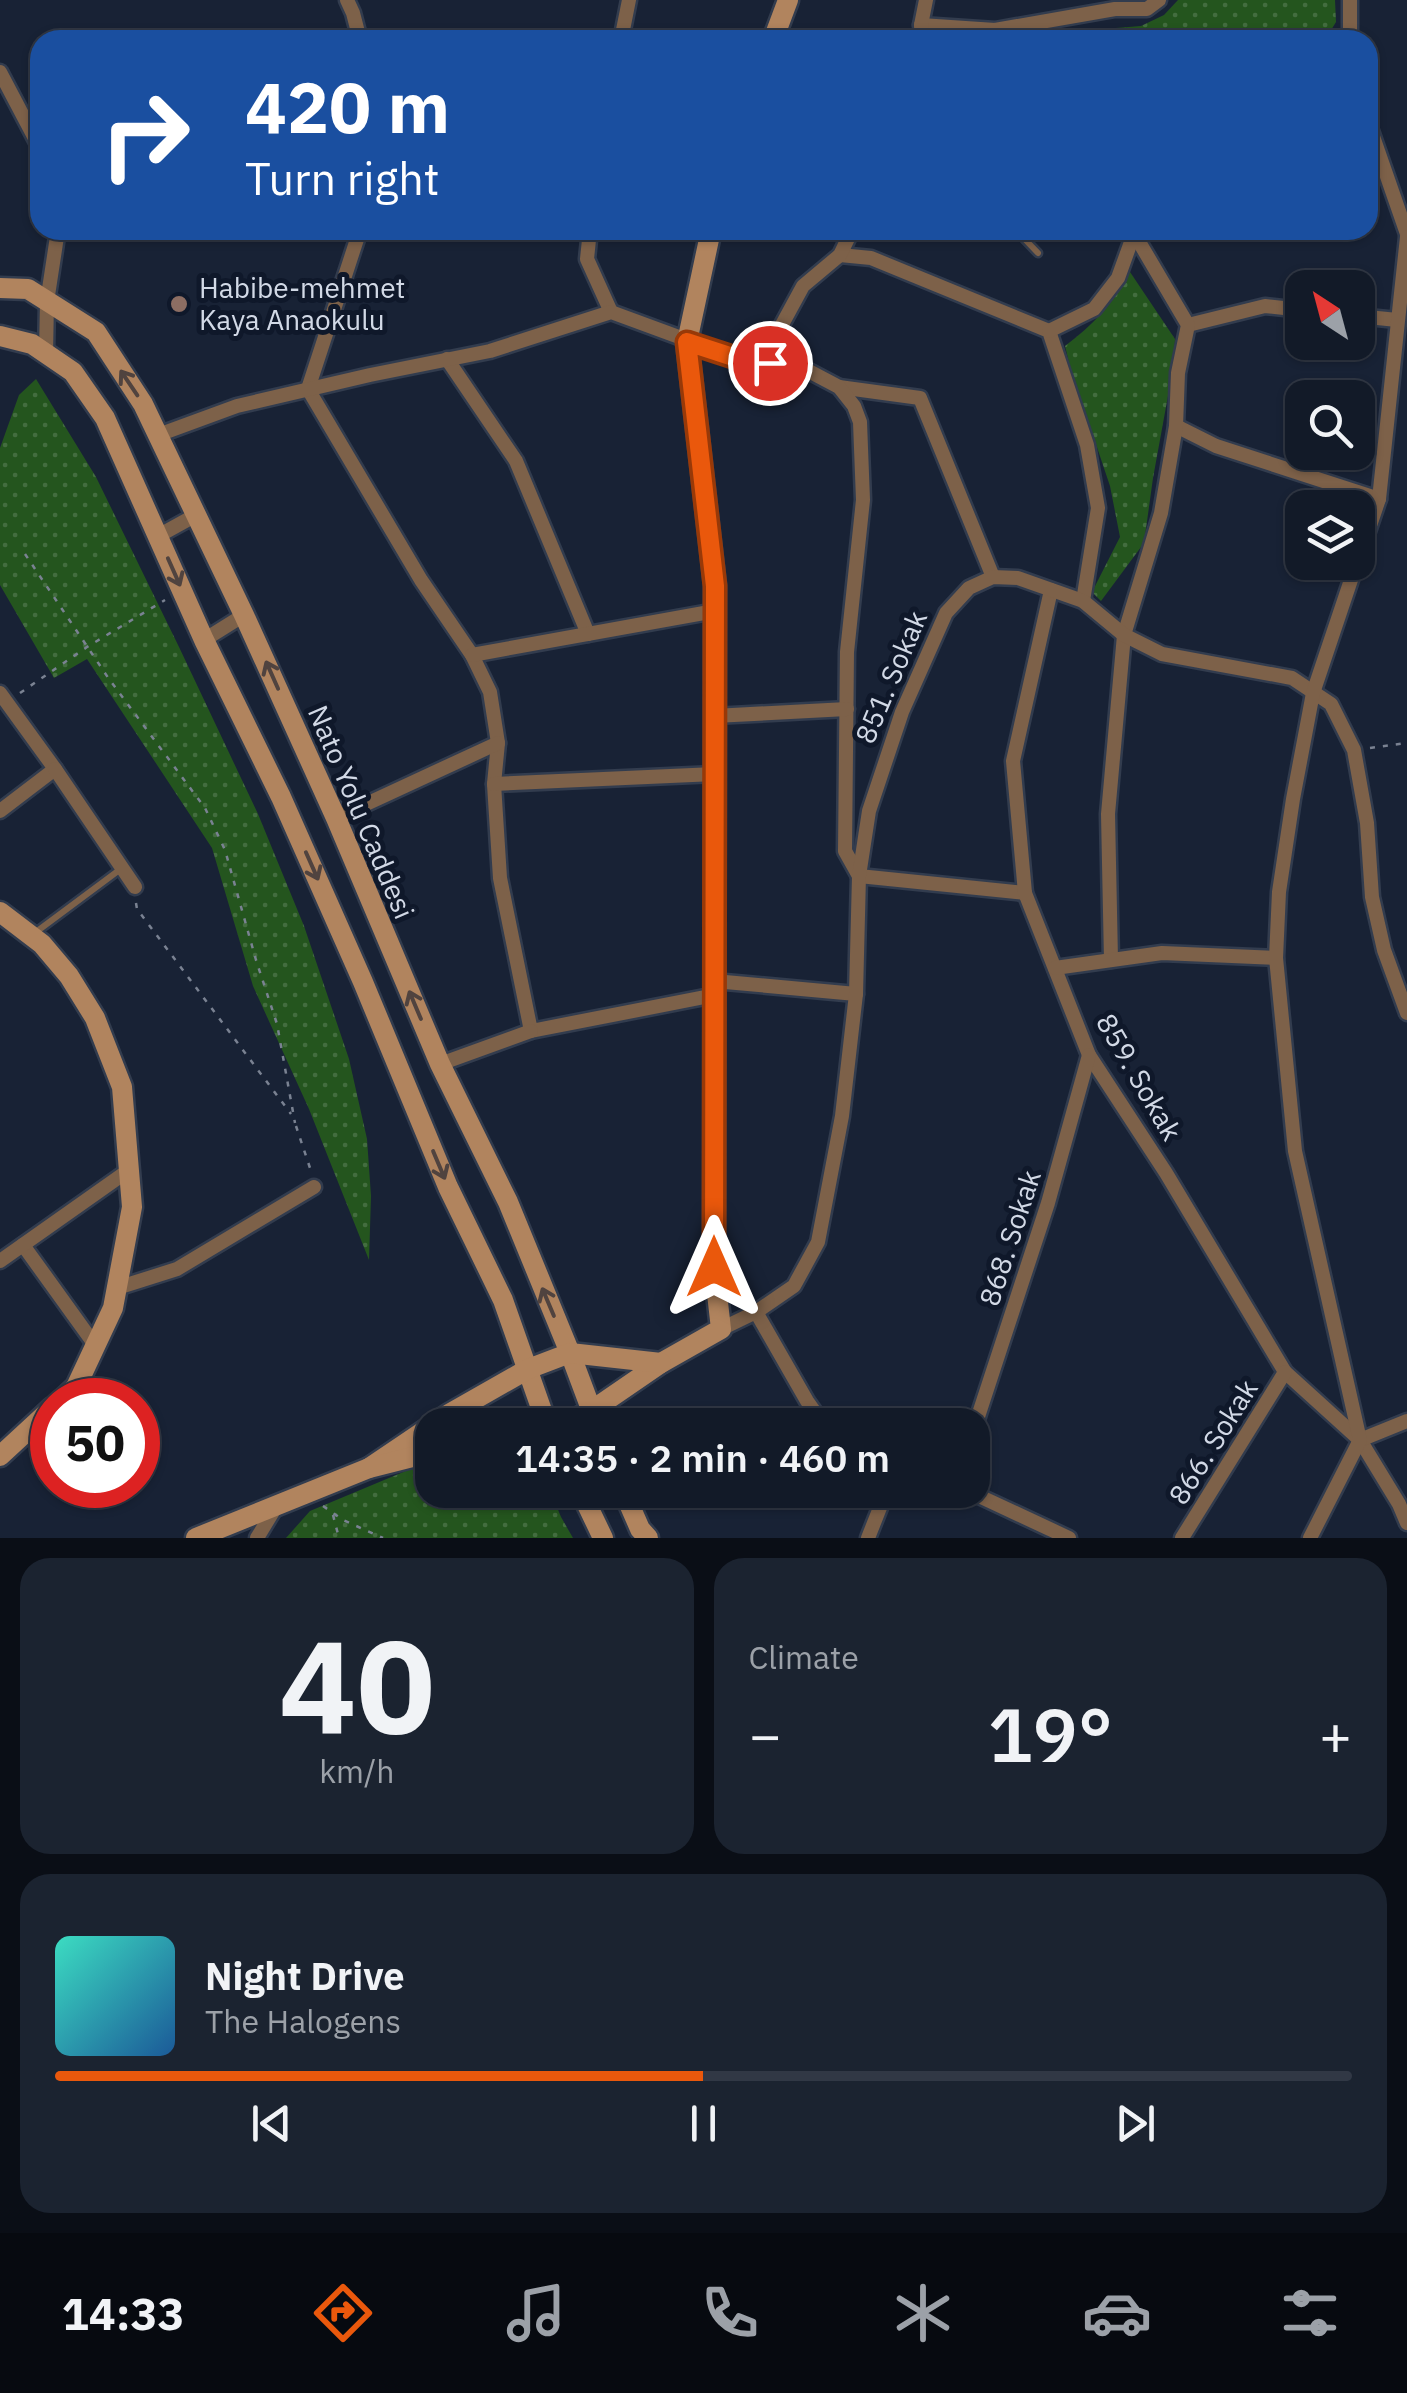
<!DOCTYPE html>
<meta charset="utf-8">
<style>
:root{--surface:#121a28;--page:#1b2330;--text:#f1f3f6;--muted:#9ca1a8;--line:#313845;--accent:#ea580c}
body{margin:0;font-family:"IBM Plex Sans",sans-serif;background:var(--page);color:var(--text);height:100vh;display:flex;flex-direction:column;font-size:38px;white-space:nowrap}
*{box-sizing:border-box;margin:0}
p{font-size:32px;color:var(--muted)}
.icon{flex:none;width:55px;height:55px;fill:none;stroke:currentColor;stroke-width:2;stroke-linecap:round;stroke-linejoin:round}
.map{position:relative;height:1538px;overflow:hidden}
.details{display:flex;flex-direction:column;gap:20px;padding:20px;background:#0a0e16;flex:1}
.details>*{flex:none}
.hud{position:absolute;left:30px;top:30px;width:1348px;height:210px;border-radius:30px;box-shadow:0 2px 8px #0004,0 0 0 2px var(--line);background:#1a4fa0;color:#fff;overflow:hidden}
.needle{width:65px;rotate:324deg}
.tools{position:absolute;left:1285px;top:270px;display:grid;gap:20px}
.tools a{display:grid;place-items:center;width:90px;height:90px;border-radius:20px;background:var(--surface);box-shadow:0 2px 8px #0004,0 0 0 2px var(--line);font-size:50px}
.speed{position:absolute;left:30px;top:1378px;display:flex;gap:20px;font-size:50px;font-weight:700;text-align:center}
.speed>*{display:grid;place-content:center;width:130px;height:130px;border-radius:50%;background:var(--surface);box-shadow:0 2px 8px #0004,0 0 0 2px var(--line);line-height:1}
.speed .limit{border:15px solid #d22;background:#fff;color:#111}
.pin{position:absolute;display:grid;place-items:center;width:85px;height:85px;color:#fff;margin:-42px;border:5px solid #fff;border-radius:50%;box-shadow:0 2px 10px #0007}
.me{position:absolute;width:110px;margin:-55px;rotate:0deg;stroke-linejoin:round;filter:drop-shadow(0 0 8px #0008)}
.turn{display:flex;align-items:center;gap:35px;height:210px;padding:0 50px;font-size:45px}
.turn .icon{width:130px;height:130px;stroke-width:2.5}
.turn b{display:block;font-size:70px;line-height:85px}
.big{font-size:75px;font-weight:600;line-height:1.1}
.details .tile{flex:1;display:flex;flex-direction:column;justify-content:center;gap:15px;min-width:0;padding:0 35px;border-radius:30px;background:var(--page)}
.details .dial{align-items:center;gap:0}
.dial b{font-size:130px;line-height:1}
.song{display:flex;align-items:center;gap:30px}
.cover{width:120px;height:120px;border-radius:15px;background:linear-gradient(135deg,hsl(170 70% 55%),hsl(210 70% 35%))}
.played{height:10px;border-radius:5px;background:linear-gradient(90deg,var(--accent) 50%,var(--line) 50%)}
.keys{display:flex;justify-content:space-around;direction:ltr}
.heat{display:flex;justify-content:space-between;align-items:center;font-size:55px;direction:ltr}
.details .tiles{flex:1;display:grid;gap:20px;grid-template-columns:1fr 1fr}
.tile:last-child{grid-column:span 2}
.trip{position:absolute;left:415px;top:1408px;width:575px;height:100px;border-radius:30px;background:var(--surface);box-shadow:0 2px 8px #0004,0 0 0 2px var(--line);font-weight:600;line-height:100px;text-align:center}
.tab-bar{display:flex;height:160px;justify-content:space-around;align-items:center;background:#070a10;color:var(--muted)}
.tab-bar .icon{width:70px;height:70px}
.tab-bar .active{color:var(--accent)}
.tab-bar b{font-size:45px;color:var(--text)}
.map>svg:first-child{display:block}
.grass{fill:url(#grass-dots)}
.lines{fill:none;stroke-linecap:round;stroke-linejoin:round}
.lane-casing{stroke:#323c4e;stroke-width:11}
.street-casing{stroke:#323c4e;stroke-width:19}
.secondary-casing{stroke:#323c4e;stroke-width:25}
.path{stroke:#7a8292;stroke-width:2.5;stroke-dasharray:5 8;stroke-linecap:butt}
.lane{stroke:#7d6149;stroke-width:6}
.street{stroke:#7d6149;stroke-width:14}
.secondary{stroke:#b1845e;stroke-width:20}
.oneway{stroke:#50433f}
.route-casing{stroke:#983908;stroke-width:25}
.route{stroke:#ea580c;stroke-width:18}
.education-dot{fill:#8d6e63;stroke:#0f182a;stroke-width:4}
.labels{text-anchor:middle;stroke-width:10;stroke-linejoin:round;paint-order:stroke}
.poi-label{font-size:28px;fill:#d2d9e6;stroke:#0f182a;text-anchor:start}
.street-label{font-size:28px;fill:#d2d9e6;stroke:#0f182a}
</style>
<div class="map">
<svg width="1407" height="1538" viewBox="0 0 1407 1538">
<defs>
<pattern id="grass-dots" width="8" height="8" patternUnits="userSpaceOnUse" patternTransform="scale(2.5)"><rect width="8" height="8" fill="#24551e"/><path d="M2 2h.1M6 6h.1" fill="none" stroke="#436d3f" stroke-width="1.8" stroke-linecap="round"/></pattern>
</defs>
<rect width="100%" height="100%" fill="#182235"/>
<g class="grass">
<path d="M1178,0H1335L1336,22L1325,40H1048L1053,33L1141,26L1164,15Z"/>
<path d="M1130,272L1175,339L1174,363L1153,478L1144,543L1101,601L1092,592L1120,537L1110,486L1070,367L1065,346C1093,325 1114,303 1130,272Z"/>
<path d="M36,379L96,477L179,647L258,814L304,926L349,1059L367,1139L371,1196L369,1260L309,1109L253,986L212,848L87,659L54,678L0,585V448L19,395Z"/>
<path d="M432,1460V1490H550L561,1517L573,1538H286L310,1511Z"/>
</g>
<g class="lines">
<g class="lane-casing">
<g id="lane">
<path d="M1016,230L1038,253"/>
<path d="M36,932L122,868"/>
</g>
</g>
<g class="street-casing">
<g id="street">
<path d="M347,0L353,13L360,40"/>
<path d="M921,25L995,30L1115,9H1147L1159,0"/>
<path d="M621,40L629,0"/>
<path d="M922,40L921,25L926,0"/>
<path d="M1350,40V0"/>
<path d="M0,72L40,148"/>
<path d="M1368,122L1407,234"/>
<path d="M360,230L308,389L421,580L472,655L490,692L498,743L494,784L500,878L531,1031L715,995"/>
<path d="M590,230L587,259L611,312"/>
<path d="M840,255L871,258L1049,331L1087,445L1098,508L1083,601"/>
<path d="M1358,316L1397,320"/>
<path d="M1188,325L1265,306L1302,310"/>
<path d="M1049,331L1094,309L1118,278L1135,231"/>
<path d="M46,353L47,302L58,230"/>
<path d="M737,358L772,343L803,286L840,255L852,230"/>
<path d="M447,359L516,461L588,634"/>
<path d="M839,387L920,398L993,577"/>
<path d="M1176,426L1216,446L1379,499"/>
<path d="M158,435L237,406L370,375L490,351L611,312L736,358L803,368L839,387L854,406L860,422L863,500L847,652L845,851L859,876L1025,893"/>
<path d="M158,536L196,515"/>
<path d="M1358,561L1379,499L1407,237"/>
<path d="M1051,590L1013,761L1025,893L1089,1055L1166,1173L1285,1372L1360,1440L1399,1504L1407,1523"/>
<path d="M204,640L244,615"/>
<path d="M472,655L715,611"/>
<path d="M0,693L55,769L0,811"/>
<path d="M714,716L847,709"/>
<path d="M55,769L135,887"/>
<path d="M494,784L715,774"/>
<path d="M336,818L498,743"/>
<path d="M1111,960L1108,814L1124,635L1161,513L1176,426L1178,373L1188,325L1135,235"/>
<path d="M1055,968L1162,953L1276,958"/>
<path d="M714,981L856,994"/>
<path d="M440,1064L531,1031"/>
<path d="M23,1245L95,1345"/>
<path d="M0,1261L129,1170"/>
<path d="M117,1288L177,1269L314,1187"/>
<path d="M756,1312L807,1401L824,1425"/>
<path d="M721,1329L756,1312L794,1286L818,1242L842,1116L856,994L859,876L869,811L902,712L946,613L969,588L993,577L1018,578L1083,601L1124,635L1162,654L1292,678L1331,704L1354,750L1367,823L1372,897L1384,950L1407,1013"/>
<path d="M972,1435L1048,1203L1089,1055"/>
<path d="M1360,1440L1407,1421"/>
<path d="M966,1490L1069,1538"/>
<path d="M257,1538L277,1505"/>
<path d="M868,1538L887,1490"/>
<path d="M1182,1538L1285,1372"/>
<path d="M1310,1538L1360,1440L1295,1151L1276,958L1279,892L1293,799L1313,693L1357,562"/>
</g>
</g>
<g class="secondary-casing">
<g id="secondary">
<path d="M773,40L788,0"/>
<path d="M0,288L28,289L96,332L143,404L244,615L336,818L440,1064L508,1202L570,1353L597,1425"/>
<path d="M0,336L32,344L73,372L105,418L204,640L281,797L363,982L448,1187L503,1300L547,1425"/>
<path d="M0,912L42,944L69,976L95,1018L122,1087L132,1207L113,1308L76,1387L62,1400"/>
<path d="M565,1425L591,1411L661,1363L721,1329L714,1267L715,585L687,342L711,230"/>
<path d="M0,1456L52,1408"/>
<path d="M369,1468L449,1414L528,1369L570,1353L661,1363"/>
<path d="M580,1490L603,1538"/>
<path d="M623,1490L640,1529L648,1538"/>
<path d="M196,1538L369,1468L432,1452"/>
</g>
</g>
<g class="path">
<path d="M25,554L109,679L205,808L225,850L256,960L277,1024L295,1123"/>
<path d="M20,693L87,647L165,600"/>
<path d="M1370,748L1407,743"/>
<path d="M136,903L137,909L291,1114"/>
<path d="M296,1126L311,1171"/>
<path d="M323,1506L343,1520L383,1538"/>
<path d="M333,1515L339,1538"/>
</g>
<use href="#lane" class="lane"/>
<use href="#street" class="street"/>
<use href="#secondary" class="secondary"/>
</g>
<defs><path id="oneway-shaft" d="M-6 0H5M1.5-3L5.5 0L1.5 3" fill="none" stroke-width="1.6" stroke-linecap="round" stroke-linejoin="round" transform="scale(2.5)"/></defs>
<g class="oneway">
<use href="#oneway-shaft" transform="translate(129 383) rotate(-124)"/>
<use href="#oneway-shaft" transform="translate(174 572) rotate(66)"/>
<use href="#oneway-shaft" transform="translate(272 675) rotate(-114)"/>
<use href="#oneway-shaft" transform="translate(312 866) rotate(66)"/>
<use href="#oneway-shaft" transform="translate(415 1005) rotate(-113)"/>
<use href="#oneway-shaft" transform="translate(439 1165) rotate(67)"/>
<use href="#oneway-shaft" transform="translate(548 1302) rotate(-113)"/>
</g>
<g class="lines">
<g class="route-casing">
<path id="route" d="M714,1267L715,586L687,342L736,358L770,363"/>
</g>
<use href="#route" class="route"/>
</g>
<circle class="education-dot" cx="179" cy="304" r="10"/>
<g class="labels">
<g class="poi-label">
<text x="199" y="298">Habibe-mehmet<tspan x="199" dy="32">Kaya Anaokulu</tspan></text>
</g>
<g class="street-label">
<text transform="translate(891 677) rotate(-67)" y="10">851. Sokak</text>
<text transform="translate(361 812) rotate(67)" y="10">Nato Yolu Caddesi</text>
<text transform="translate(1139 1077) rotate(60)" y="10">859. Sokak</text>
<text transform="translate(1010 1238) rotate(-72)" y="10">868. Sokak</text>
<text transform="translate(1213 1442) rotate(-58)" y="10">866. Sokak</text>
</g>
</g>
</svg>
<div class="tools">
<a><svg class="needle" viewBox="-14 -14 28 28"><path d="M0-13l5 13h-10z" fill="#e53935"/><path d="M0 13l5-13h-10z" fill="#9ca1a8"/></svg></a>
<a><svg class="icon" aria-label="search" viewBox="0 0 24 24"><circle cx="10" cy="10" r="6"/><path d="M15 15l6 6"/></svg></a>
<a><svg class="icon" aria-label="layers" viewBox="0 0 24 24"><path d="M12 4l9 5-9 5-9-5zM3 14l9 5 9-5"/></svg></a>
</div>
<div class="speed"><div class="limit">50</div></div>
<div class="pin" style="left:770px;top:363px;background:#d93025"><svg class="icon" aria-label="arrive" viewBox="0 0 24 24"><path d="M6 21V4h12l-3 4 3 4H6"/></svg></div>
<svg class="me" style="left:714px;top:1267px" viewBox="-20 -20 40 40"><path d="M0-17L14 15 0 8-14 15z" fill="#ea580c" stroke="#fff" stroke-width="4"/></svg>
<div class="trip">14:35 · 2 min · 460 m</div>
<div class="hud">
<div class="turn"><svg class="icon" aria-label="right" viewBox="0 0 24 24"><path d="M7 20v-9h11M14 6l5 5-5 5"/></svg><div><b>420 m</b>Turn right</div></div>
</div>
</div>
<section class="details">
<div class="tiles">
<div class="tile dial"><b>40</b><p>km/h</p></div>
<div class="tile"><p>Climate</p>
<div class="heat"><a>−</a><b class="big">19°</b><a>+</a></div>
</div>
<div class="tile">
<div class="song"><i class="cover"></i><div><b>Night Drive</b><p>The Halogens</p></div></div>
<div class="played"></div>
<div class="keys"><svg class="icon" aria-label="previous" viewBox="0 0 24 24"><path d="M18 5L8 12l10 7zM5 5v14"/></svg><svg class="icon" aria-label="pause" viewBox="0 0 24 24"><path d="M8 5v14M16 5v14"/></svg><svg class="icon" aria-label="next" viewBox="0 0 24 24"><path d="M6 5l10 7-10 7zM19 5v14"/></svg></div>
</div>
</div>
</section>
<nav class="tab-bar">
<b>14:33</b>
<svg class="icon active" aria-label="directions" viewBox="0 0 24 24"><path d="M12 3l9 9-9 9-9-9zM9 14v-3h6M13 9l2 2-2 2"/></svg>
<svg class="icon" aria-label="music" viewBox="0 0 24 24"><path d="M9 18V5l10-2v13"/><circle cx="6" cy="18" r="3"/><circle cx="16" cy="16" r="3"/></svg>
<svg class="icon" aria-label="phone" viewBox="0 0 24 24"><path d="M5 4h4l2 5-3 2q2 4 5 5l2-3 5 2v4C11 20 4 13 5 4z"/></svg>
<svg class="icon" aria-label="climate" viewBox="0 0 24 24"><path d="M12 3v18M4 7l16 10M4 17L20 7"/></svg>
<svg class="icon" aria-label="car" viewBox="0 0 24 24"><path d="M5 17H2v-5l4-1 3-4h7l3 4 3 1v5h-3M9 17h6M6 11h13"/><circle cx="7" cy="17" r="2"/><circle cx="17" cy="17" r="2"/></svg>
<svg class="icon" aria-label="filters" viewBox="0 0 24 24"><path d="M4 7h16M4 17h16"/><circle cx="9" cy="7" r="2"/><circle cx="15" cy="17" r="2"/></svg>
</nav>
